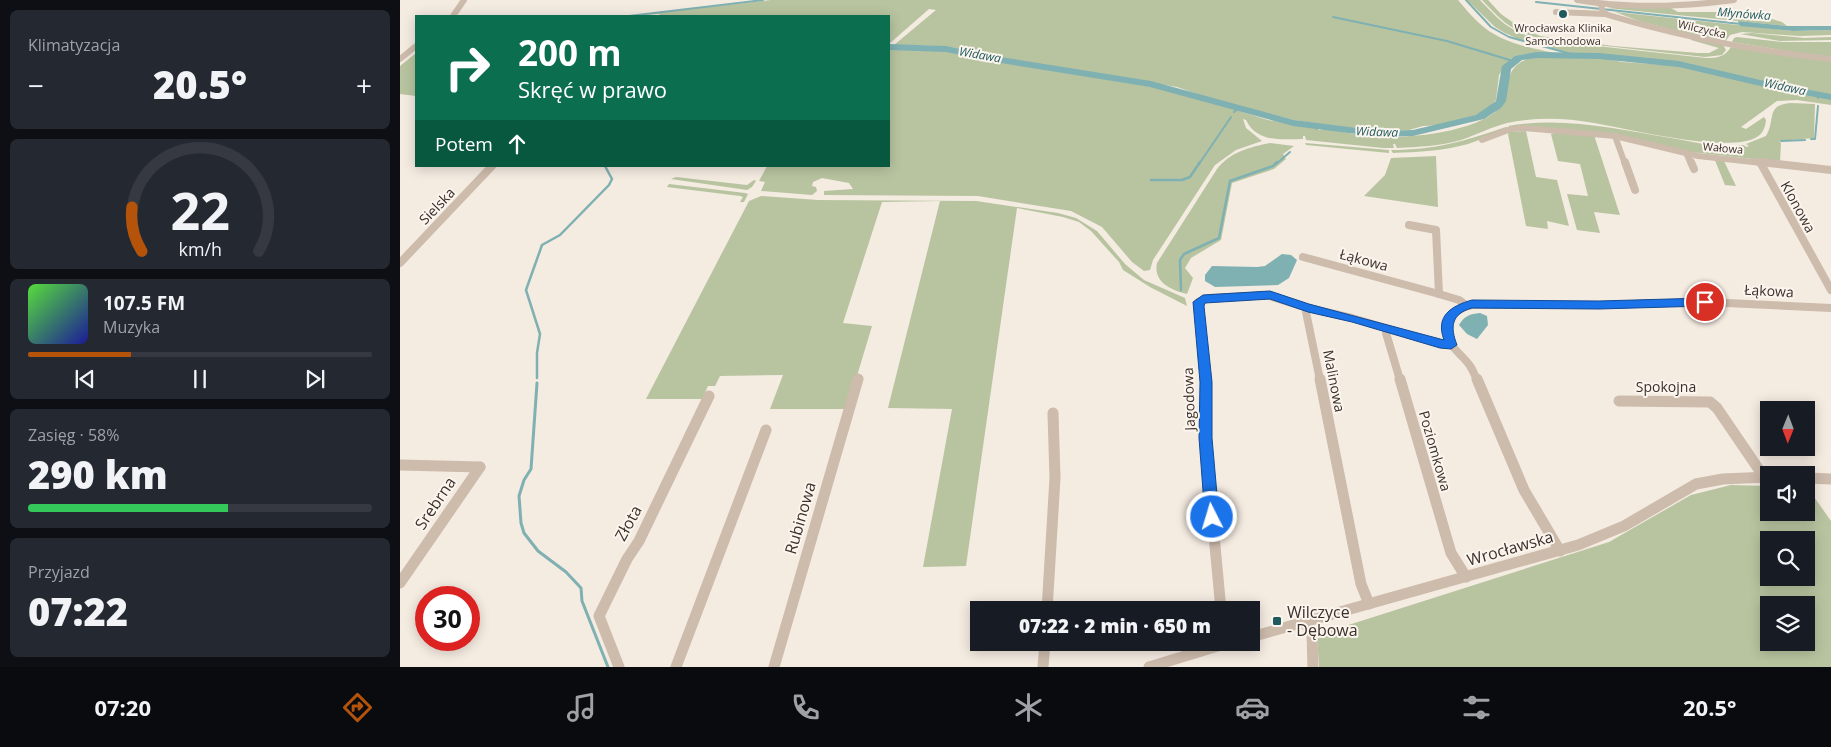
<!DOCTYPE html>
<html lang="pl">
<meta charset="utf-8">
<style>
:root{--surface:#171b24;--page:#242831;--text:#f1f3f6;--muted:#9ea1a6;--line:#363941;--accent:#b45309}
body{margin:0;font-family:"Open Sans",sans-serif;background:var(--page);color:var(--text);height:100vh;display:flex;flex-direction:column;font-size:19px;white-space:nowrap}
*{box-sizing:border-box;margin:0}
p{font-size:16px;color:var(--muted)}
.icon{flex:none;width:28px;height:28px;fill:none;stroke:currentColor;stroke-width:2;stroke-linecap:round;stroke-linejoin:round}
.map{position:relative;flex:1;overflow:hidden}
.details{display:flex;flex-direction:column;gap:10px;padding:10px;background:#0d0f14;width:400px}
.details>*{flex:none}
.hud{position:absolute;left:15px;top:15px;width:475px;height:152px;border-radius:0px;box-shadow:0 2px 12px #0003;background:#0b6e4f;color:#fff;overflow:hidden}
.needle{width:32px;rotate:181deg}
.buttons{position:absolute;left:1360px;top:401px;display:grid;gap:10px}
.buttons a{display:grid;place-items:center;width:55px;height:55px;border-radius:0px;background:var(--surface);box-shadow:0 2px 12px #0003;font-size:25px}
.speed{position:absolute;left:15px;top:586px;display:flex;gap:10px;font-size:25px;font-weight:700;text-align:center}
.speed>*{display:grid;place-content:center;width:65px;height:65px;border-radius:50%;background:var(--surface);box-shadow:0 2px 12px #0003;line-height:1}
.speed .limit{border:8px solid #d22;background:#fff;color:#111}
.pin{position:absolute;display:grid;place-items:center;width:42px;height:42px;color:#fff;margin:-21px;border:2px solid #fff;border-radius:50%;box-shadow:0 1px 5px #0007}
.me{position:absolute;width:55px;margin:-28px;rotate:355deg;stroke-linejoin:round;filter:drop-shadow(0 0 4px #0008)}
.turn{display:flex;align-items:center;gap:18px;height:105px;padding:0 20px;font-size:22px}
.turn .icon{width:65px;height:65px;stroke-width:2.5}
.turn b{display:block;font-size:35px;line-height:42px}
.then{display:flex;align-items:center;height:48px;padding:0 20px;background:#0003;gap:10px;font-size:19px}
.big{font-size:38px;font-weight:800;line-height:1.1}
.details .tile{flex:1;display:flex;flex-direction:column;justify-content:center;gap:8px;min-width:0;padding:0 18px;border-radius:8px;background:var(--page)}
.details .dial{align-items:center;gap:0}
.dial svg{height:130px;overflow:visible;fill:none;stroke:var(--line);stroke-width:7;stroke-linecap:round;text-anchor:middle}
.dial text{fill:var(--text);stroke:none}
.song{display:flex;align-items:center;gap:15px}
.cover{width:60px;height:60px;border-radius:8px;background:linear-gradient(135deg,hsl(110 70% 55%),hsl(240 70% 35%))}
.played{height:5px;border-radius:2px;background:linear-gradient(90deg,var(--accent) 30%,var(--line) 30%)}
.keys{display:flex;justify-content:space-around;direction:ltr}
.heat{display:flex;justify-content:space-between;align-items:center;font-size:28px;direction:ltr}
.charge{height:8px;border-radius:4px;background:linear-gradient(90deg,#34c759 58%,var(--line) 0)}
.trip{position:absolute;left:570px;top:601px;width:290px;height:50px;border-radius:0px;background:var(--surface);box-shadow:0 2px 12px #0003;font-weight:800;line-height:50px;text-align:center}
.tab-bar{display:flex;height:80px;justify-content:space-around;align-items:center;background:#090b0e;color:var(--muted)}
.tab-bar .icon{width:35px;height:35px}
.tab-bar .current{color:var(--accent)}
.tab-bar b{font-size:22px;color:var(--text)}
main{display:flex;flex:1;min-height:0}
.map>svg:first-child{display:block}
.green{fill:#b8c4a0;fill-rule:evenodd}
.water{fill:#7fb0b2}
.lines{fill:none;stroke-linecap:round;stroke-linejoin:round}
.stream-far2{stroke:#7fb0b2;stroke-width:2}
.stream-far1{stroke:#7fb0b2;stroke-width:2.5}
.stream{stroke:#7fb0b2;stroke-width:3}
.river{fill:#7fb0b2;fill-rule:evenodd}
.minor-far2{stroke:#cdbbac;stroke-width:6}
.minor-far1{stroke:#cdbbac;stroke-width:8}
.minor{stroke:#cdbbac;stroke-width:11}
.route{fill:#1a73e8;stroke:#114b97}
.poi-dot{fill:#1f5a5e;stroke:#fbf5ee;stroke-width:2}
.labels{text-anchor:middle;stroke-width:4;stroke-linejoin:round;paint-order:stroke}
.far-poi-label{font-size:11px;fill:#3b302b;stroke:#fbf5ee}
.far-street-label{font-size:11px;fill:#3b302b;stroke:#fbf5ee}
.far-water-label{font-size:12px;font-style:italic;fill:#1f5a5e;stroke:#fbf5ee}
.street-label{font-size:14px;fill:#3b302b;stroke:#fbf5ee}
.near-street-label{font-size:16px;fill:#3b302b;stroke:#fbf5ee}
.near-poi-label{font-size:16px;fill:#3b302b;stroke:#fbf5ee;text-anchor:start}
</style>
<main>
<section class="details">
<div class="tile"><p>Klimatyzacja</p>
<div class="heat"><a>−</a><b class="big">20.5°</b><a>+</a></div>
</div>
<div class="tile dial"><svg viewBox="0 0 100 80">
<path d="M14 69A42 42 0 1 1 86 69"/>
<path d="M14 69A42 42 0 0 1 8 42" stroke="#b45309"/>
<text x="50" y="56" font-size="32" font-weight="700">22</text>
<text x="50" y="72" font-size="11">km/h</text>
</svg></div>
<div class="tile">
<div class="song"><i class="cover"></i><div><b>107.5 FM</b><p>Muzyka</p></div></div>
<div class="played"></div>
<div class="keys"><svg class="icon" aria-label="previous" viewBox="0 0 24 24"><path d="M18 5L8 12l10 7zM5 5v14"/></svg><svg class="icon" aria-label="pause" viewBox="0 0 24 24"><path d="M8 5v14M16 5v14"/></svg><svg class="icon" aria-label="next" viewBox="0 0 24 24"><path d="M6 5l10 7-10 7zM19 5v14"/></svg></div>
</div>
<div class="tile"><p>Zasięg · 58%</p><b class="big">290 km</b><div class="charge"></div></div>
<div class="tile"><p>Przyjazd</p><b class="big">07:22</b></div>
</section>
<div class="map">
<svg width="1431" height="667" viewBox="0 0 1431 667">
<rect width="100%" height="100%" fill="#f4ebe1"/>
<g class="green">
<path d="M371,0H1058C1065,8 1071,16 1079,23C1099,42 1129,48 1155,53L1129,54L1110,59L1099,75L1096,100L1089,108L1081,114L1043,125L1023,126L1009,130L975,132L894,120L817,101L777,87L595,57L556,48L538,46L494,45L536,10L529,9L489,44V16H261L259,14L229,16Z"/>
<path d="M1067,0H1080C1102,23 1110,32 1142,40L1306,58C1317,58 1325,57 1331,47L1431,61V95L1364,82L1282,62L1174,54L1116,38L1105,33L1095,27Z"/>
<path d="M1082,0H1088L1101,14L1118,26L1140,36L1213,46L1298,53H1309L1319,48L1291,40L1292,38L1323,45L1326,50L1322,55L1305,57L1142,39C1111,31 1103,22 1082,0Z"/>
<path d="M1213,7H1269L1278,12H1333L1356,14L1382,22L1387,26L1207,8Z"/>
<path d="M1215,12L1393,31L1431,30V35L1399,36L1342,32L1330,35L1325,42H1322L1242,22Z"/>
<path d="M1352,33L1405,38L1431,37V40L1380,41L1340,34Z"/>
<path d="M1337,37L1383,42H1431V58L1332,42L1334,38Z"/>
<path d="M489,50H541L587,60L753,87L787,95L868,120L916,128L918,130L926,129C944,132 961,136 979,137C1013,138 1083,132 1104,103C1107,99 1106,93 1107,88C1109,70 1116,61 1134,57L1203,58L1222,62L1280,66L1379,90L1431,98V105L1397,100L1377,101L1341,127L1346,129L1364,117L1366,120C1365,128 1363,134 1355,138C1326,153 1229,129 1194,123C1165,118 1136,117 1107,123C1091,127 1076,135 1061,140C1040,146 1018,147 997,148L995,144H993L994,148H983L906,140L905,136H903V139C881,139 857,143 846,120L843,119L846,128L862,141L836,150L815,165L753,260L750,270L744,271L732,262L702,227L671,211L578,196L424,195V191L453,189L449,183L422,178L413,182L412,186L416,187L417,191L412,195L361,191L365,182L359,181L367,166H489Z"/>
<path d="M16,53V96L0,94V66Z"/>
<path d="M1391,103L1415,104L1414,138L1379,141L1381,143L1380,162L1282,151L1238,139L1111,128L1108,126C1163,116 1217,129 1271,138C1295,142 1319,149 1343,145L1347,147L1349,146L1346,144L1366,136C1376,120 1365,105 1391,103Z"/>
<path d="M1106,127L1109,128C1095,133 1081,140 1068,144C1043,151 1018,152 993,153L991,150C1035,150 1065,141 1106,127Z"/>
<path d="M1126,131L1136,177L1157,180L1169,226L1147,221L1148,229L1126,226L1108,134L1109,132Z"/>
<path d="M1158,132L1194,135L1220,215L1194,212L1200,233L1177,230L1167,194L1188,196L1180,164L1158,161L1151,134Z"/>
<path d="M870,143L894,146L883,154L886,159L874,169L832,183L821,240L791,258L785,268L793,278L787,294C771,290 753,282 757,263L817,169C830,152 850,147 870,143Z"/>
<path d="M905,143L989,150V153L906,145Z"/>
<path d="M1036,156L1038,207L964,196L985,175L991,158Z"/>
<path d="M1314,158L1323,159L1336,186L1325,185Z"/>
<path d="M276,177L347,185L354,180L356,181L352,187L347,190L271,179Z"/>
<path d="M269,184L345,193L348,194L344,202H340L343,197L340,196L267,187Z"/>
<path d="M361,196L418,200L576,201L658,213L676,218L697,231L725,264L744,280L785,298L787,306L750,287L723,270L719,262L691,231L679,222L663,217L617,208L566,566L523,567L552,409L488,408L540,201L482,202L443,323L472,326L447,409H370L383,375L320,376L315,386H308L302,399H246L349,201Z"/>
<path d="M1331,485L1369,486V512H1406L1407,487L1431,521V667H919L917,635L1209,542L1291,495ZM1369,540H1406V578H1369ZM1369,605H1406V642H1369Z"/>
</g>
<g class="water">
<path d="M1338,21L1387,26H1431V30L1393,31L1340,26Z"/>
<path d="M882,254L891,255L897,260L889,278L878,285L815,287L805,281V275L812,266L857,267L865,266Z"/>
<path d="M1080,313L1087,316L1088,325L1077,339L1067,334L1059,325C1064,316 1070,314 1080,313Z"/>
</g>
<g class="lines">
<g class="stream-far2">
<path d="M1066,0L1091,27L1109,37L1175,55"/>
<path d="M1136,2L1341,24"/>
<path d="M229,16L363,0"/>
<path d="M933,17L1047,41L1113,61"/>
<path d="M1417,95L1418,98"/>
<path d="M834,112L837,109"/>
<path d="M917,129L920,126"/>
<path d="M1411,139H1415L1418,106"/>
<path d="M1381,141L1405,140"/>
<path d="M799,164L831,117"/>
<path d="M876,164L890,152"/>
</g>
<g class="stream-far1">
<path d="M751,180H782L790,177L800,162"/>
<path d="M781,290L780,260L784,254L819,238L830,181L873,166L877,162"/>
<path d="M137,378V353L140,334L126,290L142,245L160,235L209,185L212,179L205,166"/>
</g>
<path class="stream" d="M137,383L131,469L124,480L119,496L121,523L124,533L138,551L166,572L181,588L182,601L208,667"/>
<path class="river" d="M489,44L546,46L601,57L751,81L894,120L980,131L1013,130L1076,115L1096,101L1102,66L1115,56L1137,52L1199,53L1279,61L1373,83L1431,94V100L1373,89L1279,67L1199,59L1137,58L1122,60L1111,69L1106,101L1101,108L1084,119L1013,136L980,137L893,126L750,87L601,63L546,52L489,50Z"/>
<g class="minor-far2">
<path d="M1177,0C1230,9 1281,7 1334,0"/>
<path d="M1201,5L1203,12L1208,15C1281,37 1355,51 1431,59"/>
<path d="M1156,12L1205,14"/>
<path d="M53,16L64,0"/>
<path d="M0,59L16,46"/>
<path d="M1082,140L1111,129L1124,128L1215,136"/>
<path d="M1286,153L1291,164"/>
<path d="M1359,161L1360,164"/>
<path d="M1225,164L1215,136L1298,156L1371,164"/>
</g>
<g class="minor-far1">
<path d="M1225,162L1235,190"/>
<path d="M1291,162L1294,169"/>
<path d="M1360,162L1431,290"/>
<path d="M1360,162L1431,170"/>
<path d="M1009,225L1036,230L1039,294"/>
<path d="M903,257L1039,294L1059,300L1066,305"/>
<path d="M0,263L92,166"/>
<path d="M987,329L986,333L1000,380"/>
<path d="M806,380L798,302L808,298L866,295L908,308"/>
<path d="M920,380L906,312L908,308L952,318L1040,344L1051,345"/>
<path d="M1077,380C1075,376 1073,370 1070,366C1065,358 1057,353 1052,345C1039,325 1052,309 1072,305H1199L1305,302L1431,308"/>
</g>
<g class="minor">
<path d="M806,379L805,439L821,610"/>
<path d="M920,379L961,584L969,604"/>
<path d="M1000,379L1051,553L1066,577"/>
<path d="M1077,379L1124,490L1160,551"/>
<path d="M1219,401L1310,402L1317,408L1364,477"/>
<path d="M0,465L80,467"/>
<path d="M1406,478L1431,479"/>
<path d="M0,583L80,467"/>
<path d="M647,610L655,478L653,413"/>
<path d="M905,622L912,635L913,667"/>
<path d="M851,637L1178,545L1224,526L1296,484L1323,479L1369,477"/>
<path d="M219,667L199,616L227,559L239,541L309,396"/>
<path d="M276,667L366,430"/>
<path d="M374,667L458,379"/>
<path d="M643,667L645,642"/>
<path d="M749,667L831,642"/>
</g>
</g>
<path class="route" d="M870,291L909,304L1044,340C1035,316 1051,306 1072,300L1199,301L1305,298L1311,302L1305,306L1199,309L1072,308C1051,314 1050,327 1057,345L1051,349L1040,348L952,322L908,312L870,299L805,303L804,306L812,382V438L819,517L817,521L812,523L807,521L805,517L799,438L800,382L793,302L803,295Z"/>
<g class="poi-dot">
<circle cx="1163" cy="14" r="5"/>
<rect x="872" y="616" width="10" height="10" rx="2.5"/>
</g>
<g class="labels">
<g class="far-poi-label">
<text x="1163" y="32">Wrocławska Klinika<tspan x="1163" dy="13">Samochodowa</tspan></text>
</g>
<g class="far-street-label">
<text transform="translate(1302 29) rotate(13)" y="4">Wilczycka</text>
<text transform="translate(1323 148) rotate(5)" y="4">Wałowa</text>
</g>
<g class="far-water-label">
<text transform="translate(1344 14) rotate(4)" y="4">Młynówka</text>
<text transform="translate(580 55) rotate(10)" y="4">Widawa</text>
<text transform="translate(1385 87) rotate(12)" y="4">Widawa</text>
<text transform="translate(977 132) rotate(2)" y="4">Widawa</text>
</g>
<g class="street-label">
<text transform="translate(37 206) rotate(-46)" y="5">Sielska</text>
<text transform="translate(1398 207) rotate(61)" y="5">Klonowa</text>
<text transform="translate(964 260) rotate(15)" y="5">Łąkowa</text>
<text transform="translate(1369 291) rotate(3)" y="5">Łąkowa</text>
<text transform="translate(934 381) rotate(79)" y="5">Malinowa</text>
<text x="1266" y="392">Spokojna</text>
<text transform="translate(789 399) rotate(-92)" y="5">Jagodowa</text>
<text transform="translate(1035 451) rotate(74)" y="5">Poziomkowa</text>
</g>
<g class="near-street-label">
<text transform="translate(35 503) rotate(-56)" y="6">Srebrna</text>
<text transform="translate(400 518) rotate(-74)" y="6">Rubinowa</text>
<text transform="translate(228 523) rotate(-61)" y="6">Złota</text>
<text transform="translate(1110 548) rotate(-16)" y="6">Wrocławska</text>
</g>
<g class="near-poi-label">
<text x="887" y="618">Wilczyce<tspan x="887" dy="18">- Dębowa</tspan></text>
</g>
</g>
</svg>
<div class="buttons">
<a><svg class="needle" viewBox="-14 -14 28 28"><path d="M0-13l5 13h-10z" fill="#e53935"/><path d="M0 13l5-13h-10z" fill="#9ea1a6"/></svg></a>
<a><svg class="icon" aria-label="sound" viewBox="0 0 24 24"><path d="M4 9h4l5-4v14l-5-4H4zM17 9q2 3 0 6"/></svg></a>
<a><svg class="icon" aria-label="search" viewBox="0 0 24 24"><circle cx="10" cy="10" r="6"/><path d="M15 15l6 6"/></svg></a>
<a><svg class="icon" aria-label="layers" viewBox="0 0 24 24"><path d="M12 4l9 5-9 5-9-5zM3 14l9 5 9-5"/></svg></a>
</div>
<div class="speed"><div class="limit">30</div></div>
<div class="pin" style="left:1305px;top:302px;background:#d93025"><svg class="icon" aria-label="arrive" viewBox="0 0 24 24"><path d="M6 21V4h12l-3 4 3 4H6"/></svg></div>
<svg class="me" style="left:812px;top:517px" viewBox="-20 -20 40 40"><circle r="17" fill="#1a73e8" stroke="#fff" stroke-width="3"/><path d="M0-11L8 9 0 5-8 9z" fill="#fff"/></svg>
<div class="trip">07:22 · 2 min · 650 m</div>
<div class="hud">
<div class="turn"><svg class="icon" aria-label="right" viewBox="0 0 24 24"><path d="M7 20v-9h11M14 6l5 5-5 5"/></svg><div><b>200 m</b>Skręć w prawo</div></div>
<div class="then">Potem<svg class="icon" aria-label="ahead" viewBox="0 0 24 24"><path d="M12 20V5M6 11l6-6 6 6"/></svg></div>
</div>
</div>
</main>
<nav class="tab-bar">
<b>07:20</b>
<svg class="icon current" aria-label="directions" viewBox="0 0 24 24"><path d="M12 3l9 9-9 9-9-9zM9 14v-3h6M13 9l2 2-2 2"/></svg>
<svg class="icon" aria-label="music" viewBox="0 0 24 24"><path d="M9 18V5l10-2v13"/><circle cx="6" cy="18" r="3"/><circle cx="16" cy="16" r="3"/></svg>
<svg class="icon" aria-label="phone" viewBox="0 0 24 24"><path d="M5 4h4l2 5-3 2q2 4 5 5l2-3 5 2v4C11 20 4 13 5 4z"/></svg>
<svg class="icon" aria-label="climate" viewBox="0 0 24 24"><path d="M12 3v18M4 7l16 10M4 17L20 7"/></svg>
<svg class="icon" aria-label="car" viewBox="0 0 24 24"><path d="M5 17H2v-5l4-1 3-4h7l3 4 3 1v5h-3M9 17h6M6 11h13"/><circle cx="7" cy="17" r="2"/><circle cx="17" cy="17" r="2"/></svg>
<svg class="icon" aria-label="filters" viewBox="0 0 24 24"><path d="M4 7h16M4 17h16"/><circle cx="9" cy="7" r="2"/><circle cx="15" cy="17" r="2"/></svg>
<b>20.5°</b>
</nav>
